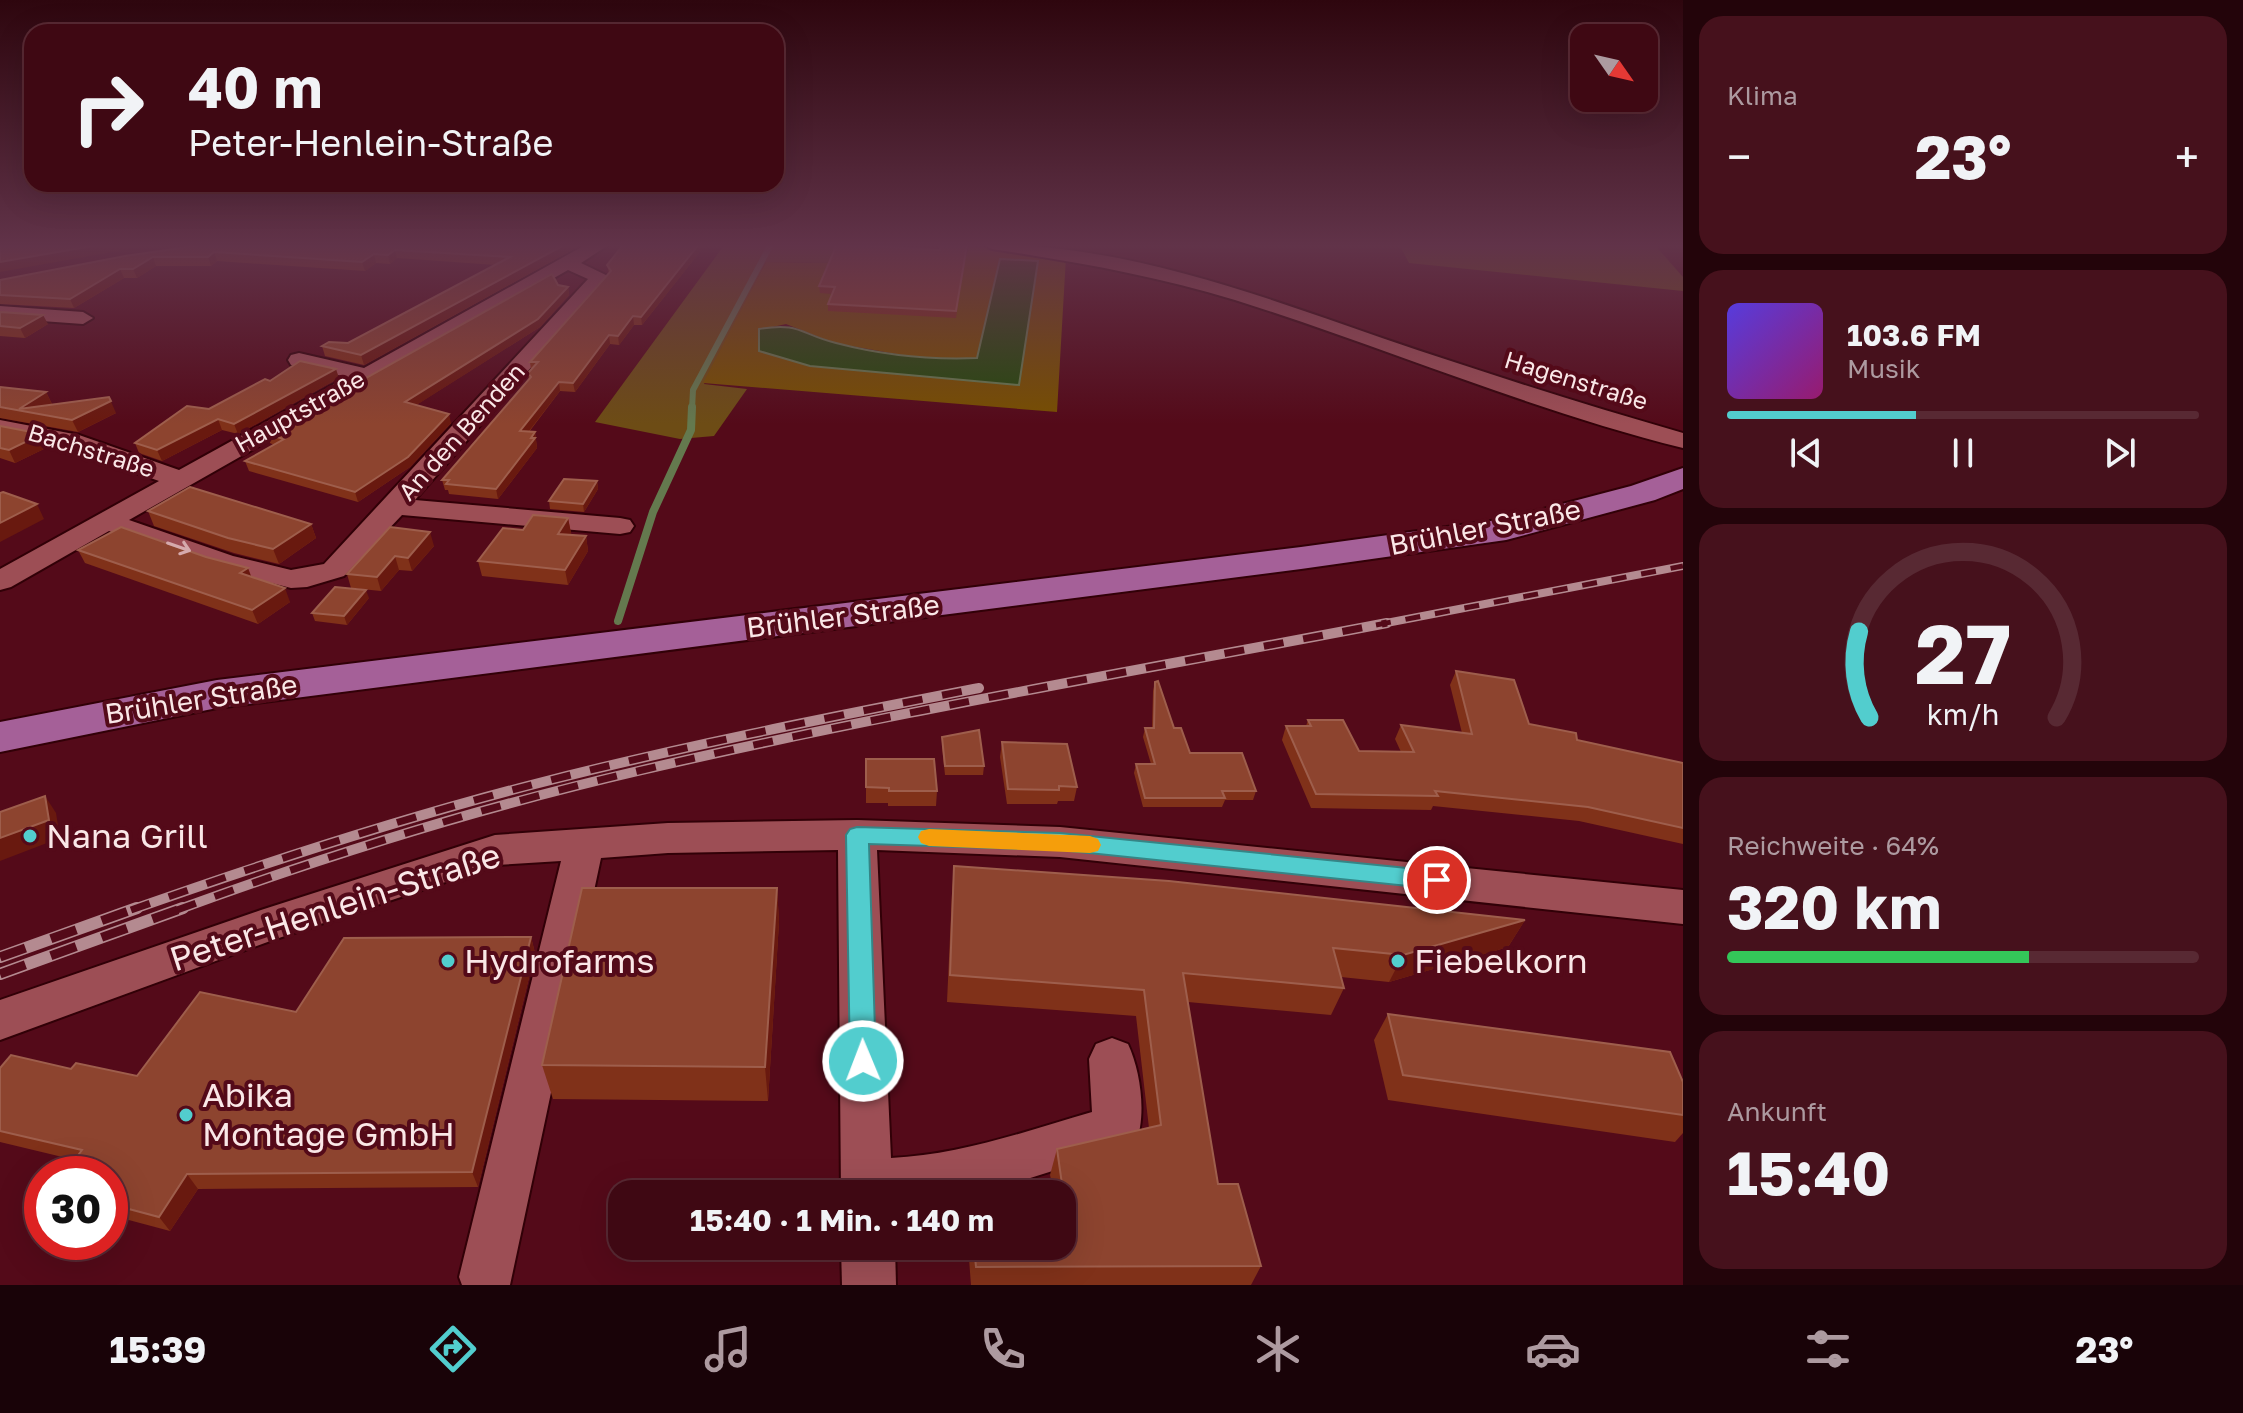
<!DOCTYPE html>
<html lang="de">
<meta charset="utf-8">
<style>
:root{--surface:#3f0813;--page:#46111c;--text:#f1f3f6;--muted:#ad9aa0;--line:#582933;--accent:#52cdce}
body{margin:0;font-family:"Golos Text",sans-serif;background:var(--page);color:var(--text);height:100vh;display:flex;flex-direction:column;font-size:30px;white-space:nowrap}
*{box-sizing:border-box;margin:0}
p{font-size:26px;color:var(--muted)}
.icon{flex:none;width:44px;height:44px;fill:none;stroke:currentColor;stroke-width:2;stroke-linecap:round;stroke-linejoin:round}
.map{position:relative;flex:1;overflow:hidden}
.sheet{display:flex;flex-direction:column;gap:16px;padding:16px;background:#23040a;width:560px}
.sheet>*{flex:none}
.guide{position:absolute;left:24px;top:24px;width:760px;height:168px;border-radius:24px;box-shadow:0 8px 32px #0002,0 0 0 2px var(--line);background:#3f0813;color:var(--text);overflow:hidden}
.needle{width:52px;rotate:124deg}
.controls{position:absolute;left:1570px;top:24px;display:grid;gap:16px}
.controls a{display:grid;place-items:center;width:88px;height:88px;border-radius:16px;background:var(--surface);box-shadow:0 8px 32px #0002,0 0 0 2px var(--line);font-size:40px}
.speed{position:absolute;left:24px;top:1156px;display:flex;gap:16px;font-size:40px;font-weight:700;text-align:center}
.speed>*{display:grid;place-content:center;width:104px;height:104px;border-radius:50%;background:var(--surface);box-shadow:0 8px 32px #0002,0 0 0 2px var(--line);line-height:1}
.speed .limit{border:12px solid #d22;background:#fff;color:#111}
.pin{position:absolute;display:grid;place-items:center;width:68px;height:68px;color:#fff;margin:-34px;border:4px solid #fff;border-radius:50%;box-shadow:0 2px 8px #0007}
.me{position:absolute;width:88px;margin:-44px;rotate:359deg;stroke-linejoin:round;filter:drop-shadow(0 0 6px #0008)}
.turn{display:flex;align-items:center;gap:28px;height:168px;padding:0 32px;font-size:36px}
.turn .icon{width:104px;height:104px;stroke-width:2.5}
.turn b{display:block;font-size:56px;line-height:68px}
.big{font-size:60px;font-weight:700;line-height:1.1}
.sheet .tile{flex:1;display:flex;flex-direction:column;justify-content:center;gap:12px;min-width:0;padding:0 28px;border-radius:24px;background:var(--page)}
.sheet .dial{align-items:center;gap:0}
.dial svg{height:208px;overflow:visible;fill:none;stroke:var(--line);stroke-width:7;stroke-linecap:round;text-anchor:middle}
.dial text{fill:var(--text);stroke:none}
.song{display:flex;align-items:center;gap:24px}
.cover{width:96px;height:96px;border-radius:12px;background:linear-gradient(135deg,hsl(250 70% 55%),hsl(320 70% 35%))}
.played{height:8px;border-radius:4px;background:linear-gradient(90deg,var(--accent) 40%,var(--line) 40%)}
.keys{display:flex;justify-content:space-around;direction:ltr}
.heat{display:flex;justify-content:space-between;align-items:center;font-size:44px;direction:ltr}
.charge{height:12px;border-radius:6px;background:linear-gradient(90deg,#34c759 64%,var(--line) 0)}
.trip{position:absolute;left:608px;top:1180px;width:468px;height:80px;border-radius:24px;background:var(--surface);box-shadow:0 8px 32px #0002,0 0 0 2px var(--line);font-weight:700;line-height:80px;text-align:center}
.dock{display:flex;height:128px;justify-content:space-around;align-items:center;background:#190308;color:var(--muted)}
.dock .icon{width:56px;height:56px}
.dock .selected{color:var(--accent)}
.dock b{font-size:36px;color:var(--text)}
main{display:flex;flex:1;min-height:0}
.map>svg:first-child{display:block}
.green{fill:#6d4c15}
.forest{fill:#774f00;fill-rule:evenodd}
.water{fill:#244a0c;stroke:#64794e;stroke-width:2}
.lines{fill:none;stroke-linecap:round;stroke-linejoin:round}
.stream-far1{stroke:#64794e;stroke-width:6}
.stream{stroke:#64794e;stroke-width:8}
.minor-casing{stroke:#310007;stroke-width:4}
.major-casing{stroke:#310007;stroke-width:4}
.minor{fill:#9d4e55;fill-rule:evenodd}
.major{fill:#a56098;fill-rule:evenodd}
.rail-far2-casing{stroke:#b48a90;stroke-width:8}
.rail-far1-casing{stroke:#b48a90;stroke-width:10}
.rail-casing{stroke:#b48a90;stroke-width:12}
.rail-far2{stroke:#540a19;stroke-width:5;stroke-dasharray:15;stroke-linecap:butt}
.rail-far1{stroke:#540a19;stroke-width:7;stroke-dasharray:20;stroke-linecap:butt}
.rail{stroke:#540a19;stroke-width:9;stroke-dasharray:27;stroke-linecap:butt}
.wall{fill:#803119}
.shaded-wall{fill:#69190f}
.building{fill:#8d442f;stroke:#9e5e4c;stroke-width:2}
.oneway{stroke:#d5aaad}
.route{fill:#52cdce;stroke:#358586;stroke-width:2}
.slow{fill:#f59e0b}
.poi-dot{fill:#52cdce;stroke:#540a19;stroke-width:3}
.labels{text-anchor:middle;stroke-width:8;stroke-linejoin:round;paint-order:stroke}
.far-street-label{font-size:24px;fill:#fae7e7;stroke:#540a19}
.street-label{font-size:28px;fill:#fae7e7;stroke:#540a19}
.near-poi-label{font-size:34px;fill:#fae7e7;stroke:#540a19;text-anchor:start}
.near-street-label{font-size:34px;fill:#fae7e7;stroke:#540a19}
</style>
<main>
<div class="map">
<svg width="1683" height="1285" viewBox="0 0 1683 1285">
<rect width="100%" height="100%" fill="#540a19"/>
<g class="green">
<path d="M725,244H850L832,263L766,262L704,384L747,389L714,436L680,439L595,422Z"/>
<path d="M1399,244H1654L1683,277V291L1409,263Z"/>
</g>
<path class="forest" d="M969,246L1066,257L1057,412L703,383L766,262L832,263L820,292L835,294L965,260ZM786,324L834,343L925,359L977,358L1019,385L810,366L759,330Z"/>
<path class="water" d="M1000,259L1038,261L1019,385L810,366L759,351V329C800,322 800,334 836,343C882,355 929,360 977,358Z"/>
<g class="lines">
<path class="stream-far1" d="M692,409L693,390L771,244"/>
<path class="stream" d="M618,621L653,512L691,430L692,407"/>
<g class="minor-casing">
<g id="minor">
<path d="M587,244H610L581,263L610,277L415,500L620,518L630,520L634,526L630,532L620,534L402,515L344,576L307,587L291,588L213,568L109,531L11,587L0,590V569L159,481L61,446L0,434V420L79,435L179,470L347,377L291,365L288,360L291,355L299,353L364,368ZM568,270L588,279L324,564L291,570L233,556L129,520Z"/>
<path d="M983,244C1122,244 1253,293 1382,338C1482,372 1582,404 1683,433V448C1530,410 1385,347 1235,300C1153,275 1076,262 992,249Z"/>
<path d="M0,306L83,312L93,318L83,324L0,318Z"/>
<path d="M857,820L1060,827L1683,890V924L1060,857L877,850L891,1158C960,1155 1027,1131 1092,1112L1089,1059L1096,1044L1112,1038L1128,1044C1141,1072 1147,1117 1135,1145L979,1194H841L838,850L668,853L601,858L510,1285H462L459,1277L561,861L496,865L273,940L0,1040V1000L261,910L495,835L668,823Z"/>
<path d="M841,1246H895L896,1285H842Z"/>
</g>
</g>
<g class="major-casing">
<path id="major" d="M1683,468V489L1655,500L1506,540L1301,569L217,708L0,752V722L217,680L1301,547L1505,519L1631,486Z"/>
</g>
<use href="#minor" class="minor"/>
<use href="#major" class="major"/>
<g class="rail-far2-casing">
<path id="rail-far2" d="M1376,625L1683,566"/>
</g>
<g class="rail-far1-casing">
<g id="rail-far1">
<path d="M131,910C264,863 399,819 535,784C682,746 831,717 979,688"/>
<path d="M177,910C328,855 482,807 638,771C886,713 1137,671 1387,623"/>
</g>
</g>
<g class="rail-casing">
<g id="rail">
<path d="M0,957L137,908"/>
<path d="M0,974L183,908"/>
</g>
</g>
<use href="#rail-far2" class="rail-far2"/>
<use href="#rail-far1" class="rail-far1"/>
<use href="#rail" class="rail"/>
</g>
<g class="wall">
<path d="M208,244H583L364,365L325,356L322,346L348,343L496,265L397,258L390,264L376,263L365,271L217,261L211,266H156L137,278H124L74,308L0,304V280Z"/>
<path d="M624,244H706L642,325H634L619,345L610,344L575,392L560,391L529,432H535L537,448L498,499L449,494L448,490H445L442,480L529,380L528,373L531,370L530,362L609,274L607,265Z"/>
<path d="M874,244L873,246L940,250L967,245L956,318L828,311V304L832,294L820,293L819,286Z"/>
<path d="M558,285L568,287L569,295L540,327L416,405L451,423L410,467L358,502L249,471L245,461L274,445L270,443L266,434Z"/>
<path d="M0,312L48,324L25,338L0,336Z"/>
<path d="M339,378L238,434L222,430L162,461L139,453L135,443L270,381Z"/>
<path d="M0,387L46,392L52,404L50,405L116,413L78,432L0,418Z"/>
<path d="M0,426L42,434L48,447L15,463L0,458Z"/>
<path d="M597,481L598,489L584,512L550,509L549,501Z"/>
<path d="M148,511L311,524L316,538L279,564L234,553L154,526Z"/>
<path d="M568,518L571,533L569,535L586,536L588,551L568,585L482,576L478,561L523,530Z"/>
<path d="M390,527L434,546L412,571L399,570L381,591L351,588L347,574Z"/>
<path d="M78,550L251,576L290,602L258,624L85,563Z"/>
<path d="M369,598L347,625L315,621L312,613Z"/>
<path d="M1456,671L1529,724L1577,740L1683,763V844L1579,821L1433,806L1431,810L1311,808L1282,740L1286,726H1306L1308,720L1359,751L1401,752L1395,739L1401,725L1462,733L1450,685Z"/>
<path d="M1155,682L1174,728L1190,753L1256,791L1253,800H1225L1222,807H1143L1134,773L1136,764H1151L1143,737L1145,728H1152L1153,691Z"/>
<path d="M942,737L984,766L983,775H945L942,746Z"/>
<path d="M1002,742L1077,787L1074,801H1058L1057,804H1007L1000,757Z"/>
<path d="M866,759L937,791L936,806H888V803H866Z"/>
<path d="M954,866L1525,920L1508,947L1389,982L1341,977L1344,988L1331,1015L1188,1002L1218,1184L1261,1266L1251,1285H971L968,1246H1062V1194H967L968,1185L1052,1184L1050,1175L1057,1149L1149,1128L1136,1016L947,1002L952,893Z"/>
<path d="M777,888L779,922L768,1101L553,1099L542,1065Z"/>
<path d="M531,937L535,953L478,1187L198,1189L170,1231L110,1215V1174L75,1160L0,1142V1068L71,1069L137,1076L296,1012Z"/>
<path d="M1388,1014L1683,1082V1133L1675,1142L1388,1100L1374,1040Z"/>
</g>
<g class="shaded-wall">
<path d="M104,244H157L0,272V262Z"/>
<path d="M566,244H583L364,365L361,355Z"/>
<path d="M699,244H706L642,325L641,317Z"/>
<path d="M395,250L397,258L390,264L388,255Z"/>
<path d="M214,252L217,261L211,266L208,257Z"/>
<path d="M374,254L376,263L365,271L362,262Z"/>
<path d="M153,257L156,266L137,278L133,269Z"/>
<path d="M120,269L124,278L74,308L70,299Z"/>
<path d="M568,287L569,295L540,327L407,411L405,402Z"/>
<path d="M43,315L48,324L25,338L20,328Z"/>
<path d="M633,316L634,325L619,345L618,336Z"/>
<path d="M609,335L610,344L575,392L573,383Z"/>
<path d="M336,369L339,378L238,434L234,424Z"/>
<path d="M559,382L560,391L522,440L520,431Z"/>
<path d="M46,392L52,404L37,413L19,409Z"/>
<path d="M109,397L116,413L78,432L72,420Z"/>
<path d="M449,414L451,423L410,467L358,502L355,492Z"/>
<path d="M218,419L222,430L162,461L157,450Z"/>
<path d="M535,432L537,448L498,499L496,489Z"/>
<path d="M42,434L48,447L15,463L9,450Z"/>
<path d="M597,481L598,489L584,512L583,504Z"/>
<path d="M37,504L44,519L0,542V523Z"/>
<path d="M568,518L571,533L560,549L558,534Z"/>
<path d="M311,524L316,538L279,564L273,549Z"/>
<path d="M430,532L434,546L412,571L408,558Z"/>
<path d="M586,536L588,551L568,585L565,570Z"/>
<path d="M395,556L399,570L381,591L377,577Z"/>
<path d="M248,568L253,581L240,573Z"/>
<path d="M285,588L290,602L258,624L252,610Z"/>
<path d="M366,590L369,598L347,625L344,616Z"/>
<path d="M45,796L56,813L60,838L0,861V838Z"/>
<path d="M777,888L779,922L768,1101L765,1067Z"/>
<path d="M1525,920L1508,947L1389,982L1403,955Z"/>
<path d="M531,937L535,953L478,1187L472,1172Z"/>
<path d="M187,1174L198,1189L170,1231L159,1217Z"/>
</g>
<g class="building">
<path d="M0,244H104L0,262Z"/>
<path d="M208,244H566L361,355L322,346L329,342L348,343L510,257L395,250L388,255L374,254L362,262L214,252L208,257H153L133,269H120L70,299L0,295V280L125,256Z"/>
<path d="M624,244H699L641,317L633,316L618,336L609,335L573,383L559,382L520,431L535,432L531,438H535L496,489L446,484L449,480H442L531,377L528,373L538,362H530L611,271L607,265Z"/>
<path d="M837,244H871V246L940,250L941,244L967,245L956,311L828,304L835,287L819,286Z"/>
<path d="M552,274L558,285L568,287L538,319L405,402L449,414L408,457L355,492L245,461L284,439L266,434Z"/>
<path d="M0,312L43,315L20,328L0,326Z"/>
<path d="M300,361L336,369L234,424L218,419L157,450L135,443L187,406L209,409L265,379L270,381Z"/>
<path d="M0,387L46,392L19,409L109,397L111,401L72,420L0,407Z"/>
<path d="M0,426L42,434L9,450L0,448Z"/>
<path d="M564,479L597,481L583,504L549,501Z"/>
<path d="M190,487L311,524L273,549L228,538L148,511Z"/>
<path d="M3,492L37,504L0,523V493Z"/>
<path d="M533,515L568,518L558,534L586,536L565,570L478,561L503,528L523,530Z"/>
<path d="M121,527L206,557L248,568L240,573L285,588L252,610L78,550Z"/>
<path d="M390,527L430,532L408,558L395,556L377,577L347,574Z"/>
<path d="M335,587L366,590L344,616L312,613Z"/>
<path d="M1456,671L1514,680L1529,724L1576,733L1577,740L1683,763V828L1588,807L1435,791L1438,796L1316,794L1286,726H1311L1308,720H1343L1359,751L1414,752L1401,725L1472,734Z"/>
<path d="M1158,681L1174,728H1181L1190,753H1242L1256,791H1222L1225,798H1145L1136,764H1155L1145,728H1154L1155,682Z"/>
<path d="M979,730L984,766H945L942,737Z"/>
<path d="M1002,742L1067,744L1077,787L1059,786V790L1008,789Z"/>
<path d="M866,759H934L937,791H889V788L866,787Z"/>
<path d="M45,796L49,820L0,838V812Z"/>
<path d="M954,866L1169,881L1525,920L1403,955L1333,948L1344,988L1183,973L1218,1184H1238L1261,1266L976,1267L974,1246H1062V1194H969L968,1185L1062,1184L1057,1149L1161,1125L1144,990L950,975Z"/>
<path d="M582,888H777L765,1067L542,1065Z"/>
<path d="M531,937L472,1172L187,1174L159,1217L110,1204V1174H64L82,1150L0,1131V1068L11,1055L71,1069L76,1063L137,1076L200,992L296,1012L344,938Z"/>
<path d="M1388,1014L1670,1052L1683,1082V1115L1403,1075Z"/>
</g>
<defs><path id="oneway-shaft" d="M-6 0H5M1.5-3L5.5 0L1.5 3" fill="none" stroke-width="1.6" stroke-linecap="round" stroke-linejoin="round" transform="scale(2)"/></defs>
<use class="oneway" href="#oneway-shaft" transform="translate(179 547) rotate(19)"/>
<linearGradient id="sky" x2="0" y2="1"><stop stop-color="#2e060e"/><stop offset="0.58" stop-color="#613349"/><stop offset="1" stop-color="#613349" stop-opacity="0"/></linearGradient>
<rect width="1683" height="424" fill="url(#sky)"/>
<path class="route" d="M857,827L1060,833L1437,871L1446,873L1449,880L1446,886L1437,889L1060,850L869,844L876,1061L873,1069L863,1073L854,1069L850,1061L846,835L850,829Z"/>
<path class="slow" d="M929,829L1090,836L1098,839L1101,845L1098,851L1090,853L929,846L921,843L918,837L921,831Z"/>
<g class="poi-dot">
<circle cx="30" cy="836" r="8"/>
<circle cx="448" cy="961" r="8"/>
<circle cx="1398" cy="961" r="8"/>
<circle cx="186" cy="1115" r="8"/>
</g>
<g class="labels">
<g class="far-street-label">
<text transform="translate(1576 381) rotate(17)" y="8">Hagenstraße</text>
<text transform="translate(300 412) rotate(-29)" y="8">Hauptstraße</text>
<text transform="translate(462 432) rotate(-48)" y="8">An den Benden</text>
<text transform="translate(91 451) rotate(17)" y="8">Bachstraße</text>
</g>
<g class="street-label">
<text transform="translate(1485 527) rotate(-11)" y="10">Brühler Straße</text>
<text transform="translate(843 616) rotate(-7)" y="10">Brühler Straße</text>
<text transform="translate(201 699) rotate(-9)" y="10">Brühler Straße</text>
</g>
<g class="near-poi-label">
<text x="46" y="848">Nana Grill</text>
<text x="464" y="973">Hydrofarms</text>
<text x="1414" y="973">Fiebelkorn</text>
<text x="202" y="1107">Abika<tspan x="202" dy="39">Montage GmbH</tspan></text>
</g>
<g class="near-street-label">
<text transform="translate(335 907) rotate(-18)" y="12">Peter-Henlein-Straße</text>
</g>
</g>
</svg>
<div class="controls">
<a><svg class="needle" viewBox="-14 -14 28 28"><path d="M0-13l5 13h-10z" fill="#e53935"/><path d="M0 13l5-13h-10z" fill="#ad9aa0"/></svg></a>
</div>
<div class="speed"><div class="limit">30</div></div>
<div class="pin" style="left:1437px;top:880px;background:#d93025"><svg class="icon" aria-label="arrive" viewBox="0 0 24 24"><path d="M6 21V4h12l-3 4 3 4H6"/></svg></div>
<svg class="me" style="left:863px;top:1061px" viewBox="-20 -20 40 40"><circle r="17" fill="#52cdce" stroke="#fff" stroke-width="3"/><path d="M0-11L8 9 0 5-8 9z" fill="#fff"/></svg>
<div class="trip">15:40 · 1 Min. · 140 m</div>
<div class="guide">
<div class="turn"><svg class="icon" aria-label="right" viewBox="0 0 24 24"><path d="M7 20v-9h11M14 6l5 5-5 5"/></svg><div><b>40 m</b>Peter-Henlein-Straße</div></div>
</div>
</div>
<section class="sheet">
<div class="tile"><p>Klima</p>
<div class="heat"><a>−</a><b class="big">23°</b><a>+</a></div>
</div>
<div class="tile">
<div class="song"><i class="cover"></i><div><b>103.6 FM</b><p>Musik</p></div></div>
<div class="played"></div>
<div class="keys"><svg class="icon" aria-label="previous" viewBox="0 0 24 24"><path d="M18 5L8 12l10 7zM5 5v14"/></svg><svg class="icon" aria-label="pause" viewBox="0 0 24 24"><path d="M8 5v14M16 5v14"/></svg><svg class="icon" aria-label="next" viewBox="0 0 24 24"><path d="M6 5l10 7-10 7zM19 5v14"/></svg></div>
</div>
<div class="tile dial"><svg viewBox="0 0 100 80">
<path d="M14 69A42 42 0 1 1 86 69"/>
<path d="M14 69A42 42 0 0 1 10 36" stroke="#52cdce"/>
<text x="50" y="56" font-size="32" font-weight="700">27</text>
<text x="50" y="72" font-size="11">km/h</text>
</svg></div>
<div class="tile"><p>Reichweite · 64%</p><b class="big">320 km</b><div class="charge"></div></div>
<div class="tile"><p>Ankunft</p><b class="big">15:40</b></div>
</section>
</main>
<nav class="dock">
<b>15:39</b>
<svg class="icon selected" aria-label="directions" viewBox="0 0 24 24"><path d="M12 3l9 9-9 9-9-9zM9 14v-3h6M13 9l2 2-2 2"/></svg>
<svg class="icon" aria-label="music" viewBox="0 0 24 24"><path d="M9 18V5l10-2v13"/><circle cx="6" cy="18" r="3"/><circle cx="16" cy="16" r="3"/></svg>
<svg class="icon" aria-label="phone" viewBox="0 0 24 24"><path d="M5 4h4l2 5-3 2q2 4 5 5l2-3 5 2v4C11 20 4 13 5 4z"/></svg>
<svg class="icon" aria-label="climate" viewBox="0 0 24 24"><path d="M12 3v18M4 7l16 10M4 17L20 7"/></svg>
<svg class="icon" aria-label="car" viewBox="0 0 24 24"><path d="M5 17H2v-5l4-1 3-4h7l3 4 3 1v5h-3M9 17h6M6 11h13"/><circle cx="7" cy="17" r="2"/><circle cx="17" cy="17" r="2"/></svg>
<svg class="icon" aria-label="filters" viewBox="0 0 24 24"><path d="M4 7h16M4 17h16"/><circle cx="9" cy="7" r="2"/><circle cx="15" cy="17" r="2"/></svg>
<b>23°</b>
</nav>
